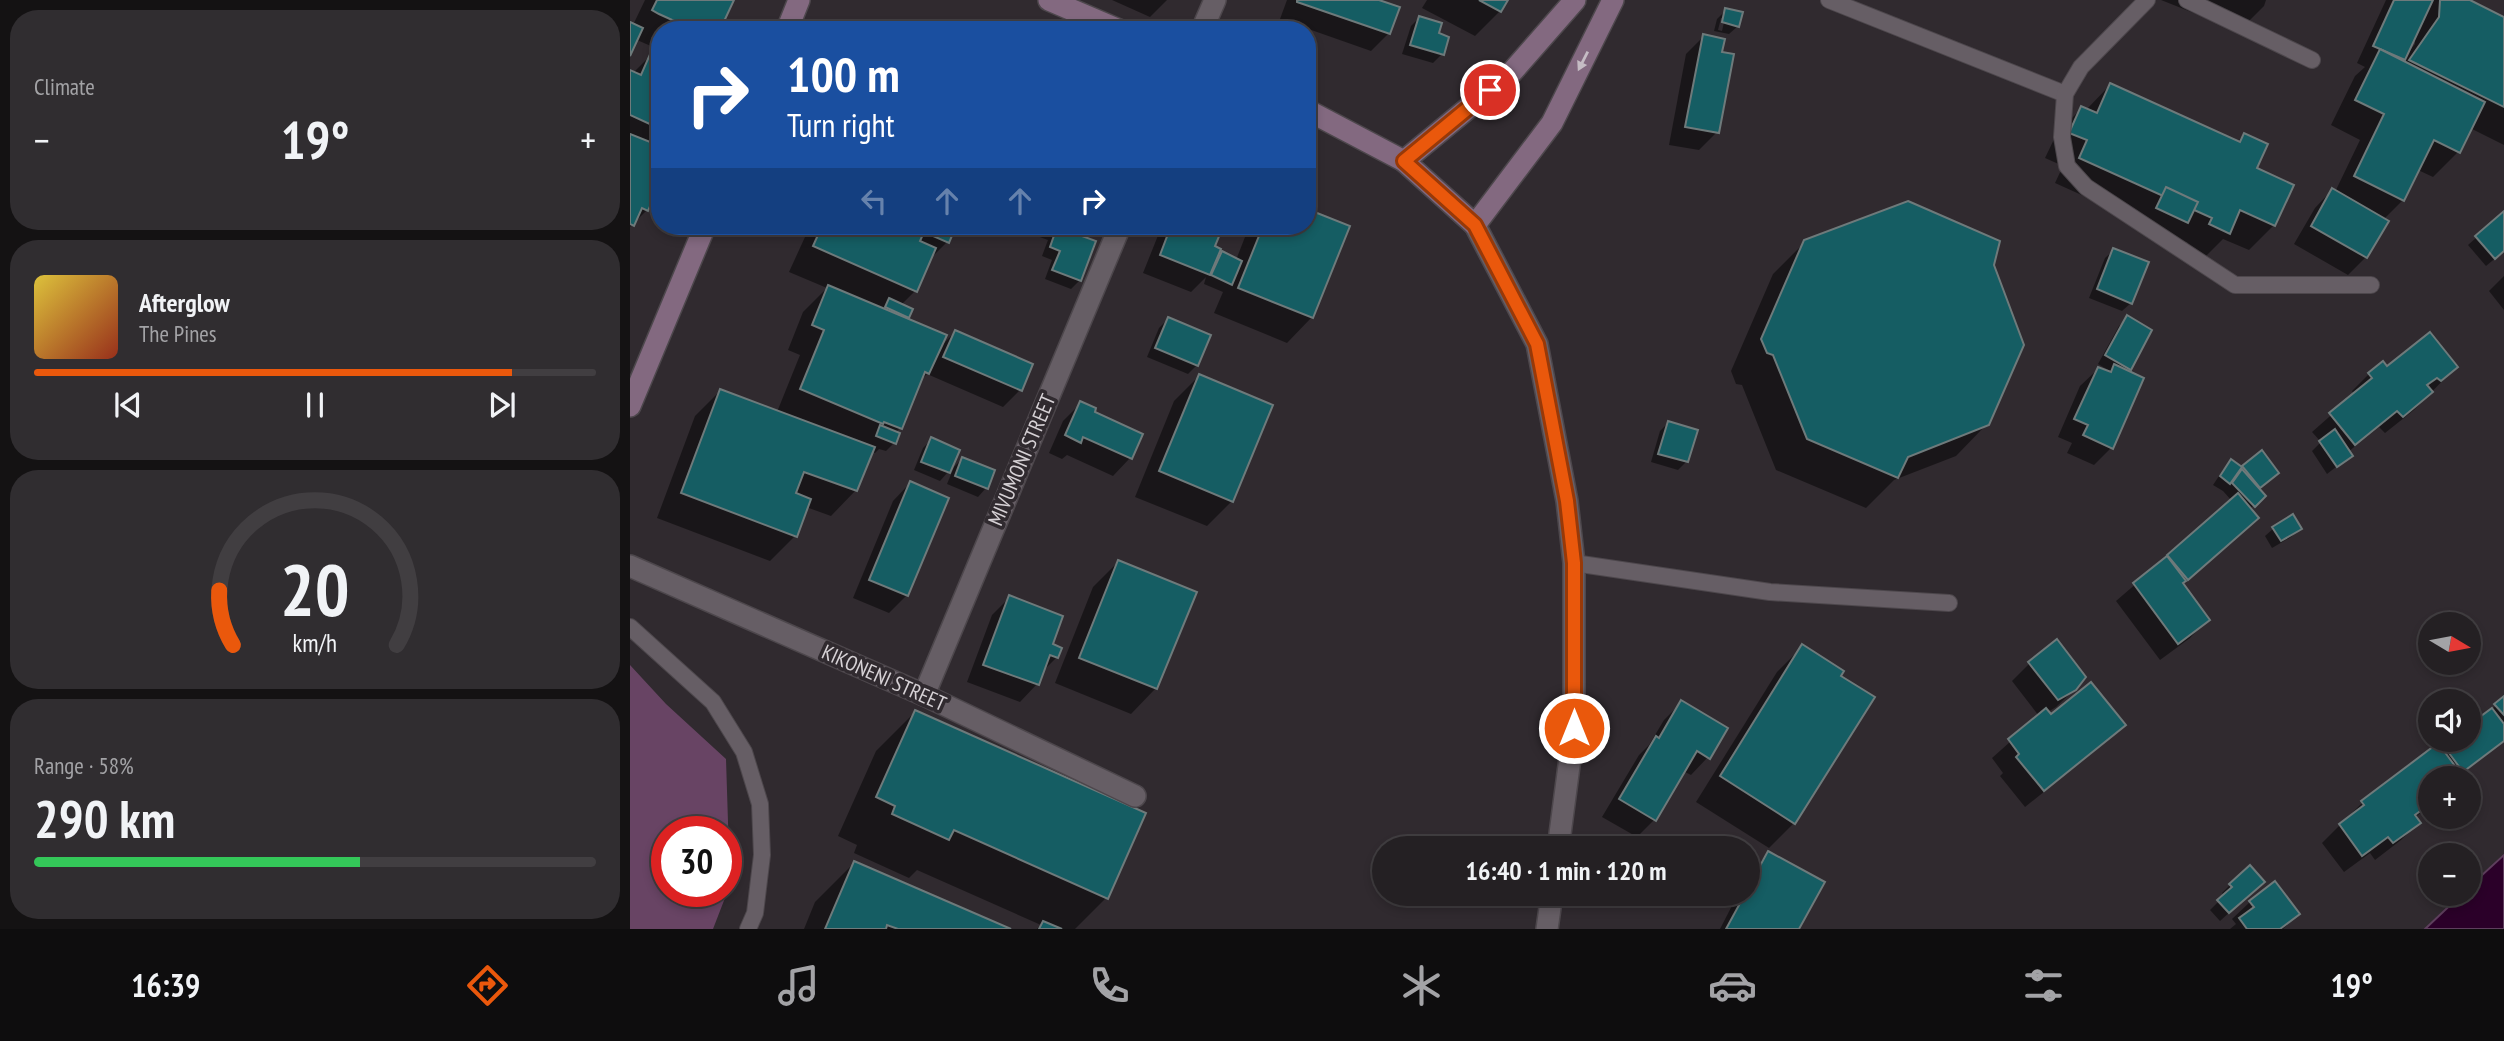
<!DOCTYPE html>
<meta charset="utf-8">
<style>
:root{--surface:#242023;--page:#302d30;--text:#f1f3f6;--muted:#a3a3a6;--line:#413e41;--accent:#ea580c}
body{margin:0;font-family:"PT Sans Narrow",sans-serif;background:var(--page);color:var(--text);height:100vh;display:flex;flex-direction:column;font-size:26px;white-space:nowrap}
*{box-sizing:border-box;margin:0}
p{font-size:23px;color:var(--muted)}
.icon{flex:none;width:38px;height:38px;fill:none;stroke:currentColor;stroke-width:2;stroke-linecap:round;stroke-linejoin:round}
.map{position:relative;flex:1;overflow:hidden}
.panel{display:flex;flex-direction:column;gap:10px;padding:10px;background:#141213;width:630px}
.panel>*{flex:none}
.banner{position:absolute;left:21px;top:21px;width:665px;height:214px;border-radius:28px;box-shadow:0 4px 10px #0003,0 0 0 2px var(--line);background:#1a4fa0;color:#fff;overflow:hidden}
.needle{width:46px;rotate:100deg}
.fabs{position:absolute;left:1788px;top:612px;display:grid;gap:14px}
.fabs a{display:grid;place-items:center;width:63px;height:63px;border-radius:50%;background:var(--surface);box-shadow:0 4px 10px #0003,0 0 0 2px var(--line);font-size:35px}
.speed{position:absolute;left:21px;top:816px;display:flex;gap:14px;font-size:35px;font-weight:700;text-align:center}
.speed>*{display:grid;place-content:center;width:91px;height:91px;border-radius:50%;background:var(--surface);box-shadow:0 4px 10px #0003,0 0 0 2px var(--line);line-height:1}
.speed .limit{border:10px solid #d22;background:#fff;color:#111}
.pin{position:absolute;display:grid;place-items:center;width:60px;height:60px;color:#fff;margin:-30px;border:4px solid #fff;border-radius:50%;box-shadow:0 2px 7px #0007}
.me{position:absolute;width:77px;margin:-38px;rotate:0deg;stroke-linejoin:round;filter:drop-shadow(0 0 5px #0008)}
.turn{display:flex;align-items:center;gap:24px;height:147px;padding:0 21px;font-size:32px}
.turn .icon{width:91px;height:91px;stroke-width:2.5}
.turn b{display:block;font-size:49px;line-height:60px}
.lanes{display:flex;align-items:center;height:66px;padding:0 21px;background:#0003;justify-content:center;gap:35px;direction:ltr}
.lanes .off{opacity:.35}
.big{font-size:52px;font-weight:700;line-height:1.1}
.panel .tile{flex:1;display:flex;flex-direction:column;justify-content:center;gap:10px;min-width:0;padding:0 24px;border-radius:28px;background:var(--page)}
.panel .dial{align-items:center;gap:0}
.dial svg{height:182px;overflow:visible;fill:none;stroke:var(--line);stroke-width:7;stroke-linecap:round;text-anchor:middle}
.dial text{fill:var(--text);stroke:none}
.song{display:flex;align-items:center;gap:21px}
.cover{width:84px;height:84px;border-radius:10px;background:linear-gradient(135deg,hsl(50 70% 55%),hsl(10 70% 35%))}
.played{height:7px;border-radius:4px;background:linear-gradient(90deg,var(--accent) 85%,var(--line) 85%)}
.keys{display:flex;justify-content:space-around;direction:ltr}
.heat{display:flex;justify-content:space-between;align-items:center;font-size:38px;direction:ltr}
.charge{height:10px;border-radius:5px;background:linear-gradient(90deg,#34c759 58%,var(--line) 0)}
.trip{position:absolute;left:742px;top:836px;width:388px;height:70px;border-radius:35px;background:var(--surface);box-shadow:0 4px 10px #0003,0 0 0 2px var(--line);font-weight:700;line-height:70px;text-align:center}
.tab-bar{display:flex;height:112px;justify-content:space-around;align-items:center;background:#0e0d0e;color:var(--muted)}
.tab-bar .icon{width:49px;height:49px}
.tab-bar .current{color:var(--accent)}
.tab-bar b{font-size:32px;color:var(--text)}
main{display:flex;flex:1;min-height:0}
.map>svg:first-child{display:block}
.green{fill:#684464;fill-rule:evenodd}
.water{fill:#2b0029;stroke:#5e3f5d;stroke-width:2}
.shadow{fill:#0007;fill-rule:evenodd}
.building{fill:#155d63;stroke:#6e7a7b;stroke-width:2}
.lines{fill:none;stroke-linecap:round;stroke-linejoin:round}
.lane-casing{stroke:#4d474c;stroke-width:18}
.street-casing{stroke:#4d474c;stroke-width:24}
.secondary-casing{stroke:#4d474c;stroke-width:24}
.lane{stroke:#665e65;stroke-width:16}
.street{stroke:#665e65;stroke-width:21}
.secondary{stroke:#836980;stroke-width:21}
.oneway{fill:#c5bcc4}
.route-casing{stroke:#983908;stroke-width:18}
.route{stroke:#ea580c;stroke-width:12}
.labels{text-anchor:middle;stroke-width:7;stroke-linejoin:round;paint-order:stroke}
.street-label{font-size:21px;fill:#d6d1d5;stroke:#302a2f}
</style>
<main>
<section class="panel">
<div class="tile"><p>Climate</p>
<div class="heat"><a>−</a><b class="big">19°</b><a>+</a></div>
</div>
<div class="tile">
<div class="song"><i class="cover"></i><div><b>Afterglow</b><p>The Pines</p></div></div>
<div class="played"></div>
<div class="keys"><svg class="icon" aria-label="previous" viewBox="0 0 24 24"><path d="M18 5L8 12l10 7zM5 5v14"/></svg><svg class="icon" aria-label="pause" viewBox="0 0 24 24"><path d="M8 5v14M16 5v14"/></svg><svg class="icon" aria-label="next" viewBox="0 0 24 24"><path d="M6 5l10 7-10 7zM19 5v14"/></svg></div>
</div>
<div class="tile dial"><svg viewBox="0 0 100 80">
<path d="M14 69A42 42 0 1 1 86 69"/>
<path d="M14 69A42 42 0 0 1 8 45" stroke="#ea580c"/>
<text x="50" y="56" font-size="32" font-weight="700">20</text>
<text x="50" y="72" font-size="11">km/h</text>
</svg></div>
<div class="tile"><p>Range · 58%</p><b class="big">290 km</b><div class="charge"></div></div>
</section>
<div class="map">
<svg width="1874" height="929" viewBox="0 0 1874 929">
<rect width="100%" height="100%" fill="#302a2f"/>
<path class="green" d="M0,665L36,704L96,759L100,885L83,929H0ZM37,831H96V891H37Z"/>
<path class="water" d="M1874,855V929H1795L1832,894H1839V887Z"/>
<g class="shadow">
<path d="M15,0H102L88,30H30V50L7,40L0,51V24L3,25Z"/>
<path d="M482,0H537L520,17Z"/>
<path d="M657,0H744L759,33L741,51L650,19Z"/>
<path d="M797,0H876L870,11L845,36L792,8Z"/>
<path d="M1531,0H1636L1634,6L1609,31Z"/>
<path d="M1756,0H1836L1874,19V145L1840,128L1828,152L1803,177L1788,170L1773,200L1753,220L1736,257L1718,275L1664,244L1685,208L1702,190L1705,192L1730,140L1701,125L1725,76L1735,67L1727,63ZM1785,34V44L1778,53L1777,52Z"/>
<path d="M1096,10L1108,26L1099,34L1084,31L1087,19ZM1091,18H1095L1092,31L1088,30Z"/>
<path d="M789,18L812,54L803,63L772,54L781,26Z"/>
<path d="M1074,36L1090,53L1087,132L1069,150L1039,145L1056,54Z"/>
<path d="M22,54L30,58V161L17,210L0,227V72L3,73Z"/>
<path d="M1480,85L1607,142L1614,135L1644,225L1619,250L1593,239L1574,258L1555,249L1558,243L1425,183L1433,166L1415,158L1427,133L1452,108L1456,110Z"/>
<path d="M1874,213V251L1856,266L1838,245Z"/>
<path d="M180,226H324L317,242L298,261L285,291L271,305L277,317L275,319L310,347L325,332L390,390L373,407L297,374L289,382L270,428L265,433L264,443L256,451L249,449L245,453L241,451L226,490L201,516L176,507L165,536L140,561L27,518L65,416L90,391L147,412L170,355L158,350L173,312L197,288L159,272Z"/>
<path d="M379,226H447L440,234L450,280L441,289L415,279L422,260L412,256L418,240Z"/>
<path d="M536,226H575L573,228L583,247L584,262L592,253L606,260L615,237L590,226H677L682,317L657,343L584,313L593,292L574,284L576,277L561,292L513,273L529,233Z"/>
<path d="M1175,242L1362,265L1357,424L1326,456L1264,480L1236,508L1146,470L1112,385L1106,384L1101,371L1143,274Z"/>
<path d="M1484,250L1501,303L1492,311L1459,298L1475,258Z"/>
<path d="M1874,276V310L1859,291Z"/>
<path d="M1498,318L1499,369L1496,372L1481,448L1464,465L1437,453L1442,443L1428,437L1450,386L1468,369L1478,373L1480,371L1468,364L1489,326Z"/>
<path d="M538,319L567,365L558,374L517,357L529,328Z"/>
<path d="M1826,367L1784,410L1755,433L1749,427L1718,452L1720,456L1697,474L1682,451L1691,442L1682,432L1724,395L1722,391L1739,374L1757,368Z"/>
<path d="M569,376L602,501L577,526L505,497L544,401Z"/>
<path d="M451,403L462,412L500,458L483,476L437,455L432,459L419,453L433,421Z"/>
<path d="M1038,423L1056,462L1048,470L1021,462L1030,431Z"/>
<path d="M302,439L328,451L318,472L310,481L284,470L293,448Z"/>
<path d="M1632,453L1638,481L1628,490L1633,496L1620,509L1627,518L1552,585L1577,620L1560,638L1530,660L1486,601L1602,501L1593,491L1583,485L1593,470L1602,462L1612,469Z"/>
<path d="M332,459L363,471L356,488L348,497L317,484L324,467Z"/>
<path d="M280,483L277,595L259,613L223,598L263,501Z"/>
<path d="M1644,528L1669,529L1661,537L1642,548L1635,536Z"/>
<path d="M488,562L526,688L501,714L425,683L463,587Z"/>
<path d="M380,597L427,657L412,672L407,684L390,702L337,682L362,615Z"/>
<path d="M1172,647L1164,823L1139,848L1066,802L1147,672Z"/>
<path d="M1399,664L1445,689L1426,707L1418,712L1421,716L1493,725L1476,742L1395,807L1370,776L1373,773L1362,758L1409,716L1382,681Z"/>
<path d="M1874,698V740L1830,776L1831,779H1801V805L1784,818L1788,823L1771,840L1745,860L1740,853L1714,872L1692,843L1732,803L1808,746L1811,750L1814,746L1839,740L1857,714Z"/>
<path d="M1051,703L1078,757L1061,775L1053,771L1024,820L1007,837L972,817L1009,755L1019,745L1034,720Z"/>
<path d="M285,712L476,898L445,929H407L411,925L287,870L279,878L224,853L227,845L208,836L246,751Z"/>
<path d="M1138,854L1167,929H1090L1108,894H1118V875Z"/>
<path d="M224,863L377,929H174L185,902Z"/>
<path d="M1600,885L1624,890L1590,921L1580,910L1594,896L1592,893Z"/>
<path d="M1620,902L1668,914L1653,929H1600L1606,924L1602,919Z"/>
</g>
<g class="building">
<path d="M27,0H104L90,30H64L29,14L22,10Z"/>
<path d="M667,0H749L770,7L760,34L667,2Z"/>
<path d="M849,0H878L871,12Z"/>
<path d="M1764,0H1803L1775,60L1743,46Z"/>
<path d="M1810,0H1840L1874,17V107L1779,60L1809,17Z"/>
<path d="M1095,8L1113,12L1109,27L1092,22Z"/>
<path d="M789,16L812,23L809,33L819,37L814,55L780,45Z"/>
<path d="M0,22L13,28L0,56Z"/>
<path d="M1073,34L1095,39L1092,52L1104,54L1089,133L1055,127Z"/>
<path d="M1750,49L1855,102L1830,153L1804,140L1774,201L1724,176L1754,114L1725,100Z"/>
<path d="M21,52L30,56V125L26,123L24,126L0,115V70L11,75Z"/>
<path d="M1480,83L1610,142L1614,133L1638,144L1627,168L1664,185L1645,226L1610,210L1600,234L1579,224L1582,218L1449,158L1457,140L1439,133L1451,106L1467,113Z"/>
<path d="M0,134L30,146V183L18,211L12,208L4,226L0,224Z"/>
<path d="M1536,187L1568,202L1558,223L1526,208Z"/>
<path d="M1702,188L1759,221L1737,258L1681,226Z"/>
<path d="M1278,201L1370,241L1364,265L1394,345L1359,425L1278,457L1268,478L1177,439L1143,355L1137,353L1131,339L1174,240Z"/>
<path d="M677,209L720,226L683,318L608,288L633,226H677Z"/>
<path d="M1874,211V251L1865,259L1845,236Z"/>
<path d="M192,226H326L319,243L294,232L290,241L306,248L287,292L183,246Z"/>
<path d="M541,226H575V227L590,234L585,246L591,249L580,275L530,255Z"/>
<path d="M427,227L466,241L451,281L422,270L430,251L420,247Z"/>
<path d="M1483,248L1519,262L1502,304L1467,289Z"/>
<path d="M592,251L612,261L602,285L581,275Z"/>
<path d="M198,285L317,335L299,374L295,372L272,429L254,422L253,424L170,389L194,330L182,325Z"/>
<path d="M259,298L283,309L279,318L255,307Z"/>
<path d="M1497,315L1522,330L1501,370L1475,355Z"/>
<path d="M538,317L581,335L568,366L525,348Z"/>
<path d="M325,330L403,364L392,391L313,357Z"/>
<path d="M1800,332L1828,367L1811,381L1807,378L1797,385L1803,392L1773,417L1767,411L1725,445L1699,413L1742,378L1738,373L1753,361L1757,366Z"/>
<path d="M1484,364L1514,378L1483,449L1453,435L1458,425L1444,419L1468,367L1481,372Z"/>
<path d="M569,374L643,405L603,502L529,471Z"/>
<path d="M90,389L245,447L227,491L174,472L166,493L181,499L167,537L51,493Z"/>
<path d="M450,401L466,408L465,412L513,434L502,459L453,437L451,443L435,435Z"/>
<path d="M1038,421L1068,430L1058,462L1028,454Z"/>
<path d="M250,425L270,433L266,444L246,436Z"/>
<path d="M1705,429L1723,456L1707,467L1689,441Z"/>
<path d="M301,437L330,450L320,473L291,462Z"/>
<path d="M1632,450L1649,473L1630,488L1612,466Z"/>
<path d="M332,457L365,470L358,489L325,476Z"/>
<path d="M1601,459L1612,467L1600,484L1590,476Z"/>
<path d="M1612,469L1636,496L1625,507L1602,483Z"/>
<path d="M280,481L319,498L278,596L239,580Z"/>
<path d="M1608,493L1629,518L1558,580L1537,555Z"/>
<path d="M1663,514L1672,529L1651,541L1642,527Z"/>
<path d="M1537,556L1556,581L1553,583L1580,620L1548,644L1503,583Z"/>
<path d="M488,560L567,592L527,689L449,658Z"/>
<path d="M379,595L433,616L423,644L432,648L428,658L420,655L409,685L353,665Z"/>
<path d="M1427,639L1456,677L1446,690L1428,700L1398,662Z"/>
<path d="M1172,644L1214,671L1211,676L1245,697L1165,824L1090,776Z"/>
<path d="M1461,682L1496,725L1414,791L1386,757L1389,754L1378,739L1416,708L1421,714Z"/>
<path d="M1874,696V715L1864,704Z"/>
<path d="M1051,700L1098,728L1080,759L1067,751L1026,821L989,799L1026,736L1029,738Z"/>
<path d="M1862,708L1874,724V741L1833,772L1813,745L1819,740H1839V725Z"/>
<path d="M285,710L516,813L478,899L324,830L319,840L262,814L265,806L246,797Z"/>
<path d="M1808,743L1834,778L1801,779V803L1785,815L1791,823L1763,843L1758,837L1732,856L1709,824L1734,805L1731,801Z"/>
<path d="M1138,851L1195,882L1169,929H1096L1115,894H1118V888Z"/>
<path d="M224,861L381,929H268L257,925L256,929H195Z"/>
<path d="M1620,865L1635,882L1599,913L1587,900L1602,887L1599,884Z"/>
<path d="M1645,881L1670,914L1650,929H1617L1609,918L1624,907L1619,901Z"/>
<path d="M413,921L432,929H409Z"/>
</g>
<g class="lines">
<g class="lane-casing">
<g id="lane">
<path d="M1199,0L1435,94"/>
<path d="M1517,0L1451,67L1435,94L1432,137L1437,166L1456,187L1605,285H1741"/>
<path d="M1557,0L1682,60"/>
<path d="M944,563L1140,592L1319,603"/>
<path d="M0,627L83,702L114,752L130,804L132,855L125,913L118,929"/>
</g>
</g>
<g class="street-casing">
<g id="street">
<path d="M572,30L585,0"/>
<path d="M845,225L907,344L937,501L944,563V728L928,849"/>
<path d="M0,566L294,695L505,796"/>
<path d="M294,695L490,226"/>
<path d="M917,929L922,894"/>
</g>
</g>
<g class="secondary-casing">
<g id="secondary">
<path d="M419,0L489,30"/>
<path d="M157,30L169,0"/>
<path d="M677,110L774,161L845,225L922,123L983,0"/>
<path d="M774,161L882,72L945,0"/>
<path d="M0,406L75,226"/>
</g>
</g>
<use href="#lane" class="lane"/>
<use href="#street" class="street"/>
<use href="#secondary" class="secondary"/>
</g>
<defs><path id="oneway-solid" d="M-6-.8H1V-3.2L6.5 0L1 3.2V.8H-6Z" transform="scale(1.75)"/></defs>
<use class="oneway" href="#oneway-solid" transform="translate(953 61) rotate(117)"/>
<g class="lines">
<g class="route-casing">
<path id="route" d="M860,90L774,161L845,225L907,344L937,501L944,563V728"/>
</g>
<use href="#route" class="route"/>
</g>
<g class="labels">
<g class="street-label">
<text transform="translate(392 460) rotate(-67)" y="7">MIVUMONI STREET</text>
<text transform="translate(254 678) rotate(24)" y="7">KIKONENI STREET</text>
</g>
</g>
</svg>
<div class="fabs">
<a><svg class="needle" viewBox="-14 -14 28 28"><path d="M0-13l5 13h-10z" fill="#e53935"/><path d="M0 13l5-13h-10z" fill="#a3a3a6"/></svg></a>
<a><svg class="icon" aria-label="sound" viewBox="0 0 24 24"><path d="M4 9h4l5-4v14l-5-4H4zM17 9q2 3 0 6"/></svg></a>
<a>+</a>
<a>−</a>
</div>
<div class="speed"><div class="limit">30</div></div>
<div class="pin" style="left:860px;top:90px;background:#d93025"><svg class="icon" aria-label="arrive" viewBox="0 0 24 24"><path d="M6 21V4h12l-3 4 3 4H6"/></svg></div>
<svg class="me" style="left:944px;top:728px" viewBox="-20 -20 40 40"><circle r="17" fill="#ea580c" stroke="#fff" stroke-width="3"/><path d="M0-11L8 9 0 5-8 9z" fill="#fff"/></svg>
<div class="trip">16:40 · 1 min · 120 m</div>
<div class="banner">
<div class="turn"><svg class="icon" aria-label="right" viewBox="0 0 24 24"><path d="M7 20v-9h11M14 6l5 5-5 5"/></svg><div><b>100 m</b>Turn right</div></div>
<div class="lanes"><svg class="icon off" aria-label="left" viewBox="0 0 24 24"><path d="M17 20v-9H6M10 6l-5 5 5 5"/></svg><svg class="icon off" aria-label="ahead" viewBox="0 0 24 24"><path d="M12 20V5M6 11l6-6 6 6"/></svg><svg class="icon off" aria-label="ahead" viewBox="0 0 24 24"><path d="M12 20V5M6 11l6-6 6 6"/></svg><svg class="icon" aria-label="right" viewBox="0 0 24 24"><path d="M7 20v-9h11M14 6l5 5-5 5"/></svg></div>
</div>
</div>
</main>
<nav class="tab-bar">
<b>16:39</b>
<svg class="icon current" aria-label="directions" viewBox="0 0 24 24"><path d="M12 3l9 9-9 9-9-9zM9 14v-3h6M13 9l2 2-2 2"/></svg>
<svg class="icon" aria-label="music" viewBox="0 0 24 24"><path d="M9 18V5l10-2v13"/><circle cx="6" cy="18" r="3"/><circle cx="16" cy="16" r="3"/></svg>
<svg class="icon" aria-label="phone" viewBox="0 0 24 24"><path d="M5 4h4l2 5-3 2q2 4 5 5l2-3 5 2v4C11 20 4 13 5 4z"/></svg>
<svg class="icon" aria-label="climate" viewBox="0 0 24 24"><path d="M12 3v18M4 7l16 10M4 17L20 7"/></svg>
<svg class="icon" aria-label="car" viewBox="0 0 24 24"><path d="M5 17H2v-5l4-1 3-4h7l3 4 3 1v5h-3M9 17h6M6 11h13"/><circle cx="7" cy="17" r="2"/><circle cx="17" cy="17" r="2"/></svg>
<svg class="icon" aria-label="filters" viewBox="0 0 24 24"><path d="M4 7h16M4 17h16"/><circle cx="9" cy="7" r="2"/><circle cx="15" cy="17" r="2"/></svg>
<b>19°</b>
</nav>
